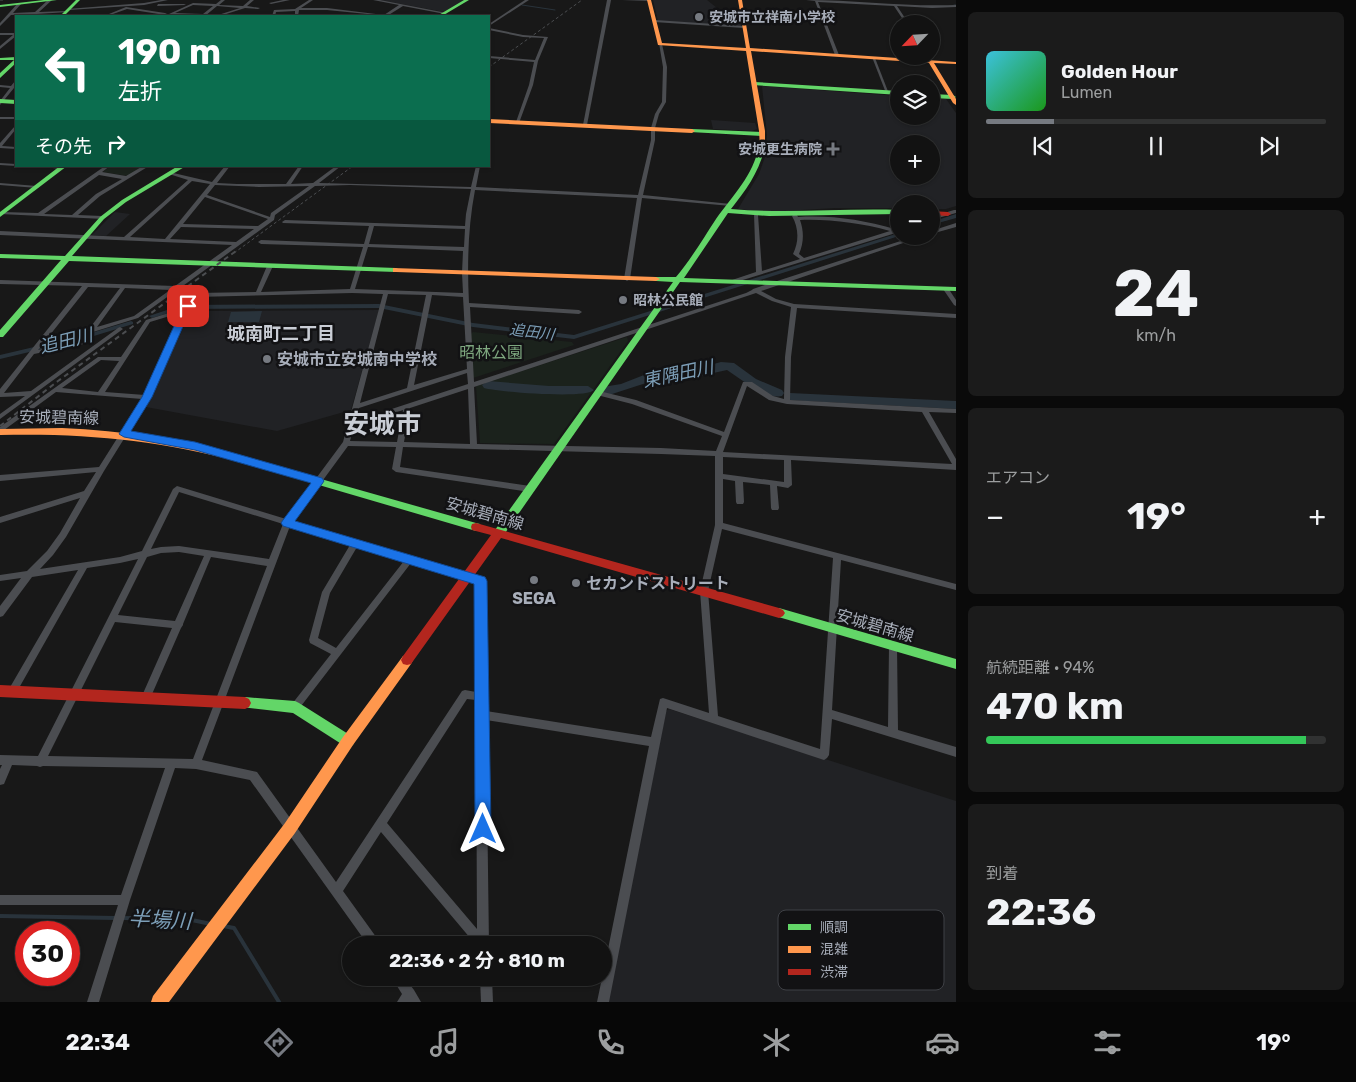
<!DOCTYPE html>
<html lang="ja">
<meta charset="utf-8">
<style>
:root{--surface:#121212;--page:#1b1b1b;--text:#f1f3f6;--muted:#9c9e9f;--line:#313232;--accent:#767a81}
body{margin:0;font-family:Rubik,"Noto Sans JP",sans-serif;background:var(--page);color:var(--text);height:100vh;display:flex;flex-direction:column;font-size:19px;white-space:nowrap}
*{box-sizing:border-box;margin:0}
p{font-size:16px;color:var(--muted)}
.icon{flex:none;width:28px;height:28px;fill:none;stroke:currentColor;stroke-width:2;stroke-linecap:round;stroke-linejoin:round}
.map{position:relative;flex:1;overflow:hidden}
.panel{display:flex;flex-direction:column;gap:12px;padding:12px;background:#0a0a0a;width:400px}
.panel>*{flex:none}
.hud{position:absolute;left:15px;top:15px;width:475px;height:152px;border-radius:0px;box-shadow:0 1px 4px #0004,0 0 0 1px var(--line);background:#0b6e4f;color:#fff;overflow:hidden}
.needle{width:32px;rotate:245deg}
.tools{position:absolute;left:890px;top:15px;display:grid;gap:10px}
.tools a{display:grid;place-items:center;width:50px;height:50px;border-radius:50%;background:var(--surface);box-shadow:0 1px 4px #0004,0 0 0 1px var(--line);font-size:25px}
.speed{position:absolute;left:15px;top:921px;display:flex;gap:10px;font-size:25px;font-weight:700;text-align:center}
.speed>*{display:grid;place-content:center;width:65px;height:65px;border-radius:50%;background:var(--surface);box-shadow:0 1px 4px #0004,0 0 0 1px var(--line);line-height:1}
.speed .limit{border:8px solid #d22;background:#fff;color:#111}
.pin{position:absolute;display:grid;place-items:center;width:42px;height:42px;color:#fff;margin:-21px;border-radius:10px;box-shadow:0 2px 8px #0006}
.me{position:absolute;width:55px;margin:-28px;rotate:0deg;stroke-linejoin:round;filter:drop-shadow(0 0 4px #0008)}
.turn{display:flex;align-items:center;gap:18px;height:105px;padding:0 20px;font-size:22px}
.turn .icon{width:65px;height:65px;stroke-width:2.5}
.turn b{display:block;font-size:35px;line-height:42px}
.then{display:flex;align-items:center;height:48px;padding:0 20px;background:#0003;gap:10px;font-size:19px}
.big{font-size:38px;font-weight:700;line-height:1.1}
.panel .widget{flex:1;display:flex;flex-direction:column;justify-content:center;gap:8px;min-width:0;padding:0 18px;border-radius:8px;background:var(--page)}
.panel .dial{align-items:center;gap:0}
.dial b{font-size:65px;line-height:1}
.song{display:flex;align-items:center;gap:15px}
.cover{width:60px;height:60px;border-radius:8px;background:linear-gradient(135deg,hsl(190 70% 55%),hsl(120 70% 35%))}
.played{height:5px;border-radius:2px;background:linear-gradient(90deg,var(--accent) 20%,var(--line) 20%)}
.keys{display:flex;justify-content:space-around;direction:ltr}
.heat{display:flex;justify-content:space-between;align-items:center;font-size:28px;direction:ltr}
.charge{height:8px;border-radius:4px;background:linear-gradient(90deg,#34c759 94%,var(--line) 0)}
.trip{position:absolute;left:342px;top:936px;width:270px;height:50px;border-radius:25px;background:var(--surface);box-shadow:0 1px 4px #0004,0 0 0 1px var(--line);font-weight:700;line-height:50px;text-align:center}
.dock{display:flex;height:80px;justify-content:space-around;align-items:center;background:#070707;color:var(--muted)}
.dock .icon{width:35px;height:35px}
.dock .current{color:var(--accent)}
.dock b{font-size:22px;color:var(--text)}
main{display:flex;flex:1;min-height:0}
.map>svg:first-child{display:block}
.built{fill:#212225;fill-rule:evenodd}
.green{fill:#1b221c}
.water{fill:#29333b}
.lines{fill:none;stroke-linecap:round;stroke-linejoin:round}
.stream-far1{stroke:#29333b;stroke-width:1}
.stream{stroke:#29333b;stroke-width:4}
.canal{fill:#29333b;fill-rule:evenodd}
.river{fill:#29333b;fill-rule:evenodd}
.street{fill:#4b4d51;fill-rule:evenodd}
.fast{fill:#63d668;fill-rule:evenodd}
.slow{fill:#ff974d;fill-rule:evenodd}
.jam{fill:#b3261e;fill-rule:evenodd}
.rail-far1{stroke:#4b4d50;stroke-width:1;stroke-dasharray:3 2.5;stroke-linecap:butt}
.rail{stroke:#4b4d50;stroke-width:2;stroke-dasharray:5 4;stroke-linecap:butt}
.route{fill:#1a73e8;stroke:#114b97}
.poi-dot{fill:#767a81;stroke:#121214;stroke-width:2}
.labels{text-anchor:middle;stroke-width:5;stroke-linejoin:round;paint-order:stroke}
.far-poi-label{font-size:14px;font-weight:bold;fill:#a8aeba;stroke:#121214;text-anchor:start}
.far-water-label{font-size:15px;font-style:italic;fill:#7c9eb7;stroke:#121214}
.park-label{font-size:16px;fill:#7da67e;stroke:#121214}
.poi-label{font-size:16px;font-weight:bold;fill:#a8aeba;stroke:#121214;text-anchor:start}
.street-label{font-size:16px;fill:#a8aeba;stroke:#121214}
.neighbourhood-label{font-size:18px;font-weight:bold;fill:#c9cdd5;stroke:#121214}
.water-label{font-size:18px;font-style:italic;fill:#7c9eb7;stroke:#121214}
.near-water-label{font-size:21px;font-style:italic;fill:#7c9eb7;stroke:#121214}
.town-label{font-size:26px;font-weight:bold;fill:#c9cdd5;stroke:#121214}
.key{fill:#121214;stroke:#3f4146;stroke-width:1}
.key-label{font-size:14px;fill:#a8aeba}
</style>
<main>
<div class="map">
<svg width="956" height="1002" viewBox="0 0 956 1002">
<rect width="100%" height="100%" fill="#181818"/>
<g class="built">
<path d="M380,0H464L444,12Z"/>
<path d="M653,0H707L722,12H740L741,26L658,21Z"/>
<path d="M762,86L899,96V116H931V98L946,99L956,113V206L946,209H931V204H899V208H835L767,212L738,209L759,174L766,154L767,135ZM899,144H931V176H899Z"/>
<path d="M711,120L755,123L757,129L752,131L713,129Z"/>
<path d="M115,212L130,214L106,236L92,235Z"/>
<path d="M379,310L351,410L277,431L146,407L191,311Z"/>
<path d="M669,709L956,801V1002H608L666,711Z"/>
</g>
<g class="green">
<path d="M110,166H143L128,176L103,172Z"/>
<path d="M473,332L572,342L574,345L473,378L471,334Z"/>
<path d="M627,337L628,341L554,444L480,443L476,386Z"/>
</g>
<path class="water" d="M262,311L259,322H228L231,312Z"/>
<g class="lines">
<g class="stream-far1">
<path d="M522,5L555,10"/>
<path d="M954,5H956"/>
</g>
<g class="stream">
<path d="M0,916L116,918"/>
<path d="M121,918L187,919L211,924"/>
<path d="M223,926L234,928L279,1002"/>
</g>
<g class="canal">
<path d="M956,214V218L931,225V222Z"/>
<path d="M899,233V236L574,339L473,327L379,308L182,309L152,318L149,316L182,305L379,304L473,323L574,335Z"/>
<path d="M131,321L133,322V324L84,339L0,359V355L81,336Z"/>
</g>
<g class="river">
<path d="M721,362L734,363L756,379L782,390L784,393L782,396C767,400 739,378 727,370L695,377L646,383L609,395L597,394L595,391L597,388L621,384L644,375L695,369Z"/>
<path d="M488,381L549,386H588L594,390C587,399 498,392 484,388L482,385Z"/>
<path d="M790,393L956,401V409L786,400L784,397L786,394Z"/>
</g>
<g class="street">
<path d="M48,0H52L39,12L66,11L68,12L37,14L34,16L32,15L33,14L11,15L0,26V23L18,3L21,4L13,13L35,12Z"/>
<path d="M161,0H168L144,5L69,10L67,9L144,3Z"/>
<path d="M221,0H225L219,5L243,6L250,0H254L247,6L260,8L258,9L245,8L220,16H215L240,8L217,6L205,16L169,14L193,3L216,4ZM193,5L213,6L203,14L175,13Z"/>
<path d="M283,0H290L271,4L269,3Z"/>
<path d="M309,0H313L301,8H327L384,15L399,5L373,0H380L447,13L445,14L403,6L387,16L327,10H299L298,16H295V11L276,12L275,16H272L274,10L295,9Z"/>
<path d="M525,0H529L489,26V24Z"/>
<path d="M607,0H611L587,125L585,126L583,125Z"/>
<path d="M622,0H651L649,1Z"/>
<path d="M806,0C857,0 906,7 956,5V7L932,8L897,6L909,24H906L894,6L818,2L839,55L837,56L835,55L815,1Z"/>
<path d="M158,4H184L186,5L157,6Z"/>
<path d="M126,7L165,13L167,14L165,15L127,9L113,14V16H111L109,14Z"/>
<path d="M655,20L744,26L746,27L744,28L654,22Z"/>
<path d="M489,28L523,35L548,37L538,61L533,85L519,123L516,122L529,85L534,62L489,58V56L535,60L544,38L523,37L489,30Z"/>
<path d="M0,33H16V36L0,49V46L13,35H0Z"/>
<path d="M659,43L662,44L667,67L666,102L659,114L655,128V140L643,195L731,204L733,205L731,206L642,198L630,279L627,281L624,279L637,198L475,190C468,227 467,265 469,303L579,310L582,312L579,314L470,307L474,382L746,293L752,290L753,289L771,283L916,236H924L761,291L776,299L794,304L956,314V318L797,308L791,357L790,400L956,409V413L929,412L956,459V470L791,460L792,485L788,488L777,486L779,508L778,510H772L771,508L770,485L743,482L744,502L743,504H737L736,502L735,481L723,479V523L956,584V590L841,560L832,710L888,727L889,646L890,643L893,642L896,643L897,646L898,730L956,747V757L832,719L829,755L827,758L824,760L667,708L609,1002H597L602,978H604V969L649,746L486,720L489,945H476L381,832L343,891L379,941L381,945H368L250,780L196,769L175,768L130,900L99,1002H87L118,905H0V895H121L165,768L43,766L40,767L37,766L12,765L4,784L0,785V769L2,765H0V755L38,756L138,559L120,563L87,568L15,695L12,696L9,695L7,692L9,689L78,570L32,577L3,616L0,617V606L21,578L0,581V575L27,571L47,551L60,533L80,498L0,523V517L84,491L96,472L0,481V475L99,467L142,399L56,392L0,433V427L98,357H121L146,320L185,308L191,296L177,290L138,318L93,332L84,344L34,354L4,393L31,391L118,328L120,327L123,329L0,419V414L25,396L0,397V389L82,286L0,284V280L175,286L232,245L0,235V231L124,237L188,180L169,174V172L212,182L225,166H230L217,183L237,184H286L299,166H303L291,184L313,183L336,166H341L319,183L471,187L476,166H480L476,187L638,195L651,140V128L655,114L662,102L663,67ZM192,181L210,184L165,239L130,237ZM215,185L259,187L309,186L271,213L270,217L207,195ZM350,185L471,189L466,214L465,226L285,220L282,222L283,223L369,226L364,244L261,240L258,242L261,244L363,247L350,289L261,292L273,266L270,264L267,266L256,292L195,293L180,288L274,220L275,215L315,186ZM205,197L268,219L258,226L183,224ZM374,226L465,229L464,247L369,244ZM181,227L254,229L236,242L170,239ZM368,247L463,251L462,273L463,293L355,289ZM88,287L120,288L80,341L38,350ZM125,288L170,290L134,316L97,327ZM352,293L383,294L343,442L286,519L177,486L173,489L142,551L120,557L40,569L53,555L66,537L104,471L150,397L196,297ZM756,293L772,301L791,307L785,357L784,399L773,396L752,382H743L724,432L636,400L599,391L596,393L597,395L632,404L722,436L716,451L661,448L477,444L474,387ZM388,294L426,295L407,388L360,403ZM432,295L463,297L467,369L414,385ZM183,312L145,395L105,392L150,322ZM101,360L119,361L98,392L62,388ZM467,373L468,384L355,421L359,408ZM747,386L769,400L787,404L922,412L952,464L723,452ZM468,389L470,444L404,442L410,408ZM403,410L397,442L350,441L354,427ZM348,446L396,447L392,469L396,472L530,492L534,489L530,486L400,467L403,447L661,454L715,456V525L700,591L709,713L663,698L660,699L651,737L486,711V700L488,697L486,694L484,581L483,579L293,521ZM723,457L784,460V482L723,474ZM179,492L283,524L269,559L179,546L161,547L151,549ZM290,526L350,545L322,592L309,640L310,643L331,654L292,704L290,707L292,710L295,711L298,710L411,563L476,583V692L465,690L462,691L336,882L257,772L202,760ZM722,529L833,558L820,749L718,716L708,591ZM357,547L404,561L336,648L318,638L330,593ZM179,552L204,556L175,621L118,615L147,557L161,553ZM211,557L267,566L193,759L48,756L115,622L172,628L141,698L143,701L146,702L149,701L181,628L183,625V624ZM467,699L476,700L477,929L387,823Z"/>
<path d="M925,56H929L931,62H929Z"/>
<path d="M872,57L875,58L889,94L886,93Z"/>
<path d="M15,81H16L15,86L16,87L14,88L0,105V101L10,88L0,87V85L11,86Z"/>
<rect x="0" y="117" width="16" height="2"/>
<path d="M15,126H16V129L2,146L16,147V149L0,148V143Z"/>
<path d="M0,163L16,164V166L0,165Z"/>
<path d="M33,166H57L64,168L62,169Z"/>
<path d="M105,166H110L102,172L126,176L143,166H149L100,196L78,215L102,216L104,217V219L0,214V212H2L38,213ZM99,175L122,179L96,194L72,215L44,214Z"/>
<path d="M0,183L37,186L39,187L37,188L0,185Z"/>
<path d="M954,210H956V213L931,220V217Z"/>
<path d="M754,214L758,215L762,271L800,259L793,254C799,242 799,228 792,216L793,215H797L798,217C832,215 863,220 895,229H899V232L733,283H729V281L756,272ZM800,220C831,219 860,223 890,231L804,258L799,254C804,243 804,231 800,220Z"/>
<path d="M956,223V227L931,234V231Z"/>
<path d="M946,287L948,288L956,300V306L954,305L943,289Z"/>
<path d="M392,978H405L414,990L421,1002H397L402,994Z"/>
<path d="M480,978H492L493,1002H481Z"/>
</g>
<g class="fast">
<path d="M44,0H57L0,7V5Z"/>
<path d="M76,0H80L64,16H60Z"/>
<path d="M464,0H469L442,16H437Z"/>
<path d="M16,57V63L0,78V73L14,60H0V58Z"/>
<path d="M754,82L899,91V95L752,85Z"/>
<path d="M931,94L953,95L956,97L953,99L931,98Z"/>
<path d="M0,99L16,100V104L0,103Z"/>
<path d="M692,129L762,132L765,134L762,136L690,132V130Z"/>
<path d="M762,144L765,146C760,171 746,190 731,209C787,214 843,208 899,210V214L769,216L728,213L684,278L956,287V291L680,282L503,536H495L494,533L495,530L673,282L656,281L652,279L656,277H676C691,259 703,239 716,219C733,195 753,176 759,146Z"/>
<path d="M60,166H67L0,217V212Z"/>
<path d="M178,166H186L126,202L104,219L72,256L396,268L400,270L396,272L69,261L3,337H0V330L61,260L0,258V254L65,256L100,217L122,200Z"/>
<path d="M240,456L476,523L480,524L481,527L480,530L476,531L237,461L235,459Z"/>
<path d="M779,608L956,659V669L775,616L773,613L775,610Z"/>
<path d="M245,697L295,701L299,703L353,737L354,741L353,745L348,747L343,745L293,713L241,707L239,703L241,699Z"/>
</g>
<g class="slow">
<path d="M647,0H651L662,43L746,48L738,0H742L750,48L956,62V64L934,63L956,99V105L953,103L929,63L751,51L765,131V146L760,147L759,131L746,51L658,45Z"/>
<path d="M489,119L692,129L695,131L692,133L489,123Z"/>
<path d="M393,268L656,277L660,279L656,281L396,272H393Z"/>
<path d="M62,428C123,431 184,439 243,457L245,459L240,462C158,440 85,433 0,435V429Z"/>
<path d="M407,655L411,656L413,660L411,664L353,745L295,833L169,1002H151L153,996L285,823L343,737L403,656Z"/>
</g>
<g class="jam">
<path d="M931,211L948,212L951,214L948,216L931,215Z"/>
<path d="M476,523L779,608L783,610L785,613L783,616L779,618L501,538L411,664L407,665L403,664L401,660L403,656L491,535L472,530L471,527L472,524Z"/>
<path d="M0,685L245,697L249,699L251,703L249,707L245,709L0,697Z"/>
</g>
<g class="rail-far1">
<path d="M0,0H4"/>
<path d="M489,67L582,0"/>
<path d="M234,253L353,166"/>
</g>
<path class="rail" d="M0,426L58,381L236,251"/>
</g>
<path class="route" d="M188,303L192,306L152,397L131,431L195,442L322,478L324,481L322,484L295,521L485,577L487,581L491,829L489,835L483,837L478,835L475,829L474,584L283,526L281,523L283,520L311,483L195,450L124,437L119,434L142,397L183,306Z"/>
<g class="poi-dot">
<circle cx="699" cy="17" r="5"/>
<path d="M830.5 141.5h5v5h5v5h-5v5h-5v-5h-5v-5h5z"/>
<circle cx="623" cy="300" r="5"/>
<circle cx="267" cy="359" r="5"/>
<circle cx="534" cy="580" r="5"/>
<circle cx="576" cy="583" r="5"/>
</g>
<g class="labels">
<g class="far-poi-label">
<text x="709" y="22">安城市立祥南小学校</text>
<text x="822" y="154" text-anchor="end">安城更生病院</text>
<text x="633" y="305">昭林公民館</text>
</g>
<g class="far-water-label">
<text transform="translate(532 332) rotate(7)" y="5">追田川</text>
</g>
<g class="park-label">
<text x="491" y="358">昭林公園</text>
</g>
<g class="poi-label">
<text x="277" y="365">安城市立安城南中学校</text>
<text x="586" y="589">セカンドストリート</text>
<text x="534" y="604" text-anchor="middle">SEGA</text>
</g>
<g class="street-label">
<text transform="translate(59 417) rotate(1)" y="6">安城碧南線</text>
<text transform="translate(485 513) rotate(16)" y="6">安城碧南線</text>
<text transform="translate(875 625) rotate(16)" y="6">安城碧南線</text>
</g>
<g class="neighbourhood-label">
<text x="281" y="340">城南町二丁目</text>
</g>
<g class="water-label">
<text transform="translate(66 341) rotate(-14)" y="6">追田川</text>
<text transform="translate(678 374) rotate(-12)" y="6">東隅田川</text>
</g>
<g class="near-water-label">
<text transform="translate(160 920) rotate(3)" y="7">半場川</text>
</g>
<g class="town-label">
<text x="382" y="433">安城市</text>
</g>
</g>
<rect x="778" y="910" width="166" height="80" rx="8" class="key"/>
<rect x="788" y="924" width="23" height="6" fill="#63d668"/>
<rect x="788" y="946" width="23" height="7" fill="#ff974d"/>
<rect x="788" y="969" width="23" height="6" fill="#b3261e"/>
<g class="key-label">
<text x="820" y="932">順調</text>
<text x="820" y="954">混雑</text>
<text x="820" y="977">渋滞</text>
</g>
</svg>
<div class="tools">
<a><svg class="needle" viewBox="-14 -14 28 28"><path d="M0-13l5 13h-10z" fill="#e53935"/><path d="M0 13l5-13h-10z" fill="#9c9e9f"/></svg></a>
<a><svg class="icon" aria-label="layers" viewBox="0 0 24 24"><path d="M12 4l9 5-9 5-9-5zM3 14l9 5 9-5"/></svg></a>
<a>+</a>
<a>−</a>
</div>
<div class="speed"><div class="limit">30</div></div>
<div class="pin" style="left:188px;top:306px;background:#d93025"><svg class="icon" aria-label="arrive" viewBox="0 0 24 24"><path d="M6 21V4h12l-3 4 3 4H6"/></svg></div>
<svg class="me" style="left:483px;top:829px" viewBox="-20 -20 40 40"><path d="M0-17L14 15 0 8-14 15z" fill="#1a73e8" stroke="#fff" stroke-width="4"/></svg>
<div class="trip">22:36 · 2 分 · 810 m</div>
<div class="hud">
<div class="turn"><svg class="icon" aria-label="left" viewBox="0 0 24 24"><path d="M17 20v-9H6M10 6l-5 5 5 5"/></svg><div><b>190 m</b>左折</div></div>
<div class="then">その先<svg class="icon" aria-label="right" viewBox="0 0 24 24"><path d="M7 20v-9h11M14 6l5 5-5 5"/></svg></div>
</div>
</div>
<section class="panel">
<div class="widget">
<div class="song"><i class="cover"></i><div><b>Golden Hour</b><p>Lumen</p></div></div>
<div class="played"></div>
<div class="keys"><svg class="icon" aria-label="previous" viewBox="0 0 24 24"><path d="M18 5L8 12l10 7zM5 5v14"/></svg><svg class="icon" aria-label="pause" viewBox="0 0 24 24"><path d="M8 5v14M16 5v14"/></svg><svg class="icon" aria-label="next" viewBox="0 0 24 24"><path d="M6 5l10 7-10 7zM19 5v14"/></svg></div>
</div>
<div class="widget dial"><b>24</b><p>km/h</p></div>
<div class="widget"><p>エアコン</p>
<div class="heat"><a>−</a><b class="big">19°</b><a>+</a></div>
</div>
<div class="widget"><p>航続距離 · 94%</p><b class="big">470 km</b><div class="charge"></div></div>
<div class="widget"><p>到着</p><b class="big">22:36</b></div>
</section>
</main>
<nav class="dock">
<b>22:34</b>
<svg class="icon current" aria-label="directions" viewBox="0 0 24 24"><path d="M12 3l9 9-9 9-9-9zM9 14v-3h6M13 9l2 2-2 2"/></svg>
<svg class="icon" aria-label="music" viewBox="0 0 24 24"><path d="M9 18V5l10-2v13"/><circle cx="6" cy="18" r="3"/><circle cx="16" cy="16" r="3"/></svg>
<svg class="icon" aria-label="phone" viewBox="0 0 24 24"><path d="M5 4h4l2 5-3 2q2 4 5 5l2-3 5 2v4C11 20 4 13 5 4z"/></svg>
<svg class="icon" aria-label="climate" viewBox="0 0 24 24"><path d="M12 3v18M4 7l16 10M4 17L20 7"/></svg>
<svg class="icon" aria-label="car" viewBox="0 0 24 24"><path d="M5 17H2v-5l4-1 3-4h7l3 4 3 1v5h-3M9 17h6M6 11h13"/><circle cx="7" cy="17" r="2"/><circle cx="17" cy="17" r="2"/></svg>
<svg class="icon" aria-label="filters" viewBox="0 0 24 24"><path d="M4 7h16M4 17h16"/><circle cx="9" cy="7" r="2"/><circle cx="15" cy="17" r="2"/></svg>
<b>19°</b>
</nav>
